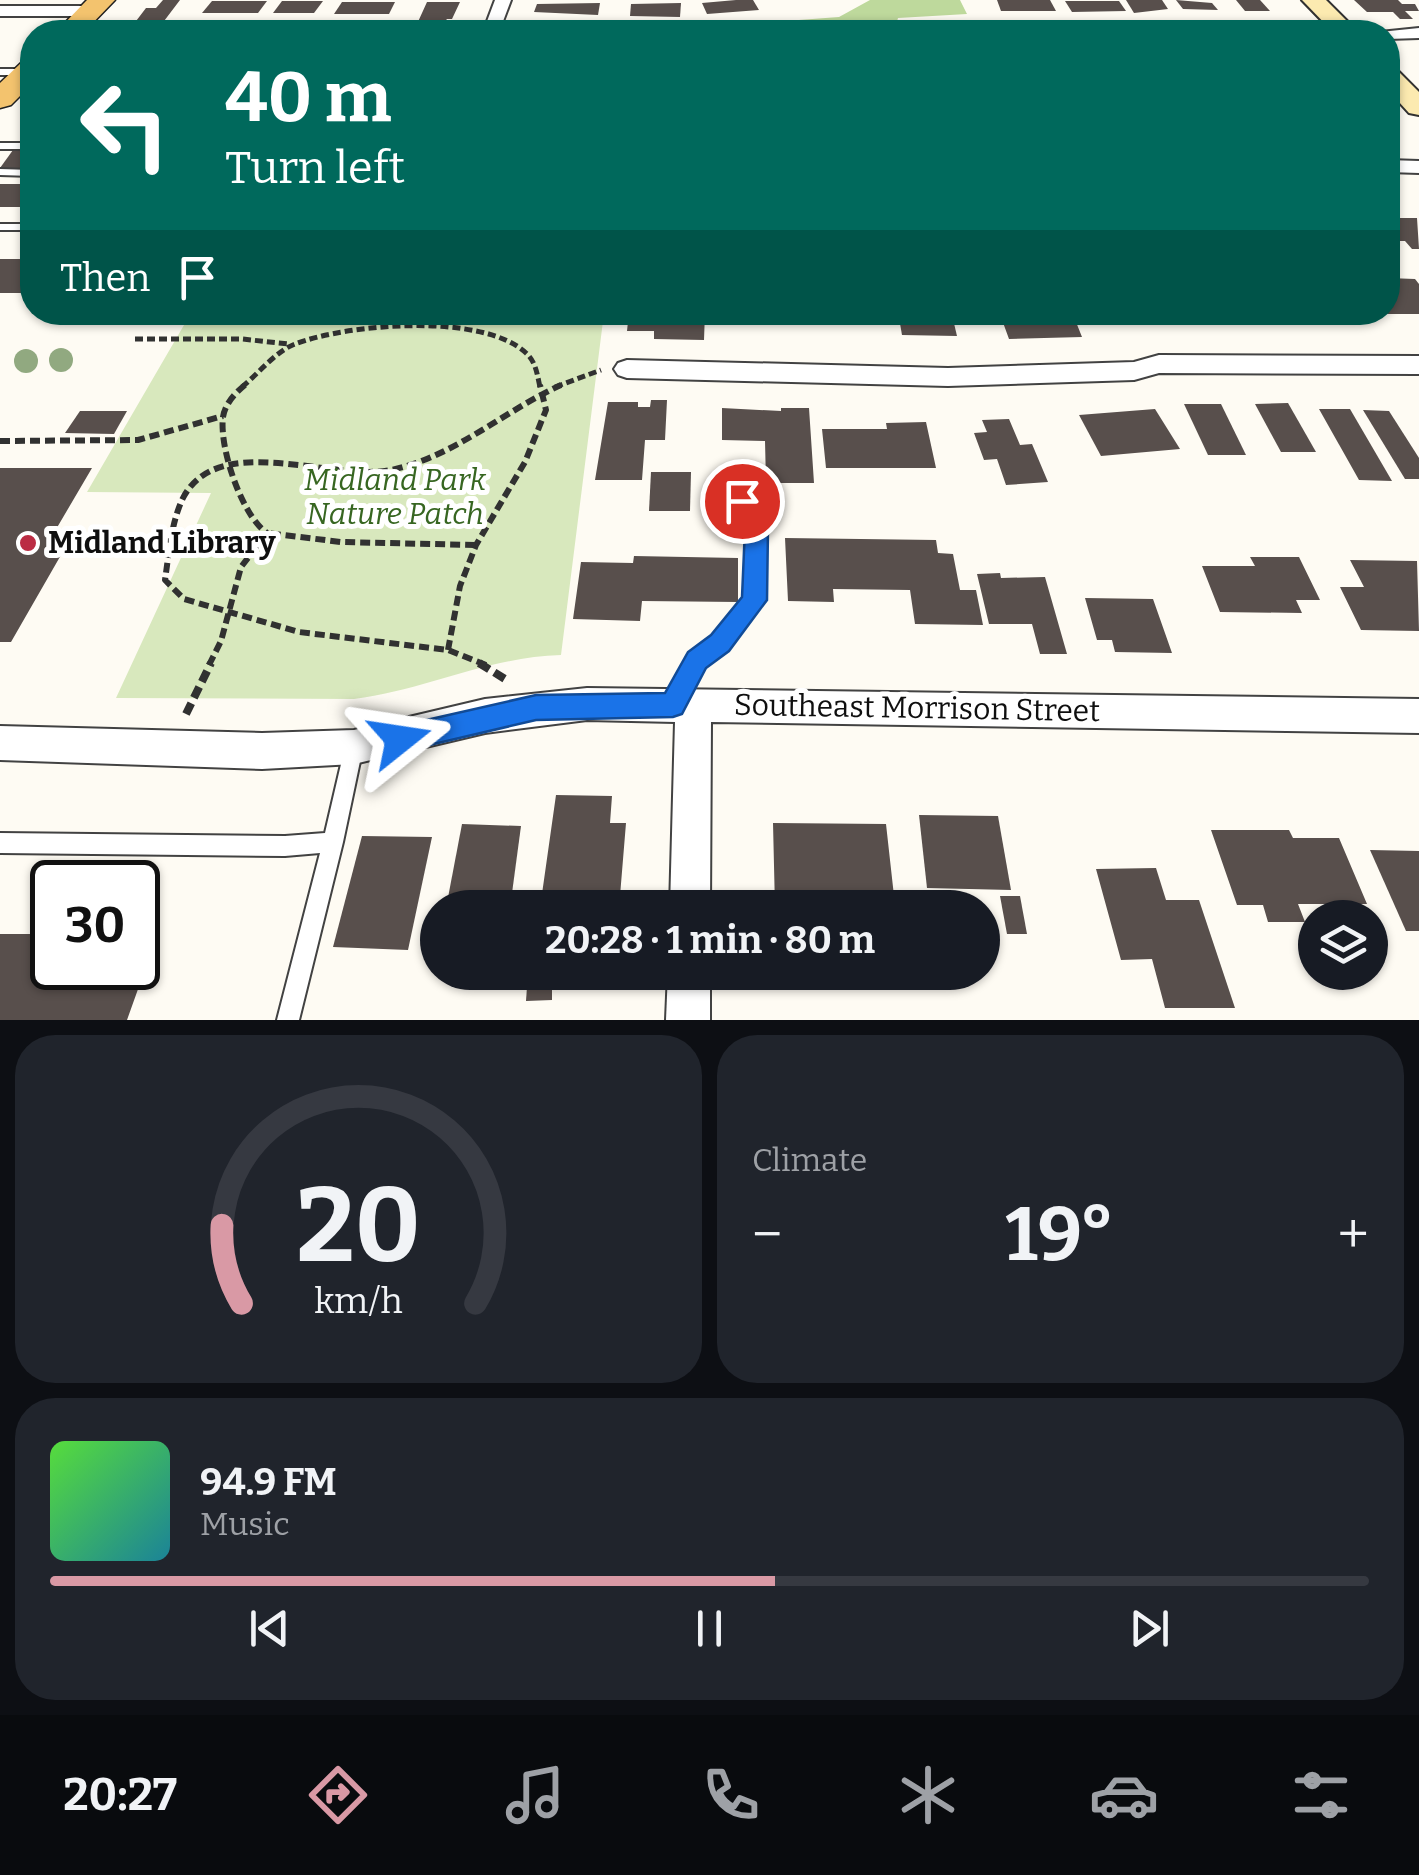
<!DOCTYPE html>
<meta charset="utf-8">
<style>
:root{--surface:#171b24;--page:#20242c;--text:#f1f3f6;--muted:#9ea1a6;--line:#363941;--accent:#d999a5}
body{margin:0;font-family:Bitter,serif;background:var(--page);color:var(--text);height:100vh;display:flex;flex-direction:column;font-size:38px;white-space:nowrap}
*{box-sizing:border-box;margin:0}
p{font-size:32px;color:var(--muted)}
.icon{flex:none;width:55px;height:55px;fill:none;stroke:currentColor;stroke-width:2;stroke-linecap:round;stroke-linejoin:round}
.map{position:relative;height:1020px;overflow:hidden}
.drawer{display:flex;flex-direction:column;gap:15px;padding:15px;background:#0d0f14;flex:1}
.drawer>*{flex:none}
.guide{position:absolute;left:20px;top:20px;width:1380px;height:305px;border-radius:40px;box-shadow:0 2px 8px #0004;background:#00695c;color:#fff;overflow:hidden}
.buttons{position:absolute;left:1298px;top:900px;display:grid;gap:20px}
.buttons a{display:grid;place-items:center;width:90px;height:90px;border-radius:50%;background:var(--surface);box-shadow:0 2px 8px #0004;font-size:50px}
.speed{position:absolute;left:30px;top:860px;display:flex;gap:20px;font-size:50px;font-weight:700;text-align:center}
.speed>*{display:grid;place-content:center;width:130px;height:130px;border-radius:50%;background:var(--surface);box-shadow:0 2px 8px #0004;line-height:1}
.speed .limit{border:5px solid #111;border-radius:15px;background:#fff;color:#111}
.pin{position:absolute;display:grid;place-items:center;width:85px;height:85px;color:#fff;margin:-42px;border:5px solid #fff;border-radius:50%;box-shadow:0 2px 10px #0007}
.me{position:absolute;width:110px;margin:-55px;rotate:75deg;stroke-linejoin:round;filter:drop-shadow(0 0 8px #0008)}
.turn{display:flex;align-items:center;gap:35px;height:210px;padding:0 40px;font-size:45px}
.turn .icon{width:130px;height:130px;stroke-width:2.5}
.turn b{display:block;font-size:70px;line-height:85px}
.then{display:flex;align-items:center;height:95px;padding:0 40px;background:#0003;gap:20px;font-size:38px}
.big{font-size:75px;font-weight:700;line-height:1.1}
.drawer .card{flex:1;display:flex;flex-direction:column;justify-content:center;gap:15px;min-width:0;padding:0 35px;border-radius:40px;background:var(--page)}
.drawer .dial{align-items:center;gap:0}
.dial svg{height:260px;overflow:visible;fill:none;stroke:var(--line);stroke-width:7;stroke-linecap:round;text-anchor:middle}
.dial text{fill:var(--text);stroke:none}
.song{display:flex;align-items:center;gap:30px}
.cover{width:120px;height:120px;border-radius:15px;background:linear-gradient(135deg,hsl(110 70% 55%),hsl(190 70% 35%))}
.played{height:10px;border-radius:5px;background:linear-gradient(90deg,var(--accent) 55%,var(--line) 55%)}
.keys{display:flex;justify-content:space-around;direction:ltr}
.heat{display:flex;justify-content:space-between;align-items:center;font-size:55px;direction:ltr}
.drawer .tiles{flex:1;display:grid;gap:15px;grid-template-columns:1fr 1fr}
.card:last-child{grid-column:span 2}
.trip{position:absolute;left:420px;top:890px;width:580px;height:100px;border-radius:50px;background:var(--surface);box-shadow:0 2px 8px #0004;font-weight:700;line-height:100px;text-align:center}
.menu{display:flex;height:160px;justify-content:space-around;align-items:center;background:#090b0e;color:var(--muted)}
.menu .icon{width:70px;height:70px}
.menu .selected{color:var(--accent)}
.menu b{font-size:45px;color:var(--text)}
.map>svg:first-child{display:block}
.green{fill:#d8e8bd}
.forest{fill:#bed99c}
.building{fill:#584f4c}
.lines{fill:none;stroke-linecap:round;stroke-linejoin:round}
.lane-casing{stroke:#424242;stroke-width:4}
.street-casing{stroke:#424242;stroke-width:4}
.secondary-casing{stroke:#313131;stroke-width:4}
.primary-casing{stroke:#202020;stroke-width:3}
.path-far2{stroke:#313131;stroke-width:5;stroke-dasharray:8 4;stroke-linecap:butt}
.path-far1{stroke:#313131;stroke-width:6;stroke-dasharray:10 5;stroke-linecap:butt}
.path{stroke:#313131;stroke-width:8;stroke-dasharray:12 6;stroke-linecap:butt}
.lane{fill:#fff;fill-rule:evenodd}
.street{fill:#fff;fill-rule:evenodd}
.secondary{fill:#fceab0;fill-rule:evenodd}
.primary{fill:#f3c36e;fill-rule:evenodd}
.tree{fill:#91a980}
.route{fill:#1a73e8;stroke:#114b97;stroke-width:2.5}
.poi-dot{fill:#bb2c43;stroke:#fff;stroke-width:4}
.labels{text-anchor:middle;stroke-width:10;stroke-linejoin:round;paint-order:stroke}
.park-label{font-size:30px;font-style:italic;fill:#376621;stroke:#fff}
.poi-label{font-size:30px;font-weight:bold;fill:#0f0f0f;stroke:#fff;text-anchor:start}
.street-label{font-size:30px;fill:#0f0f0f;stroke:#fff}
</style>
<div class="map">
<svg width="1419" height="1020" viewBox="0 0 1419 1020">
<rect width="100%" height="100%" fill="#fefbf3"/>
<path class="green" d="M191,313H604L561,655C488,657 426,690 354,699L116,698L211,493L87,492Z"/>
<path class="forest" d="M870,0H960L967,14L898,18L894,32H681V29L839,17Z"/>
<g class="building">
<path d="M163,0H180L158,29H130L146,8H156Z"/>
<path d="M736,0H753L759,10L707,14L702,3Z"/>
<path d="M997,0H1050L1056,11H1001Z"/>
<path d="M1126,0H1162L1168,9L1134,13Z"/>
<path d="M1176,0L1212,3L1218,10L1183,9Z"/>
<path d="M1236,0H1260L1270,11H1245Z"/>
<path d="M1354,0H1398L1402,4H1415L1419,11H1405L1413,19H1400L1393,12H1367Z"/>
<path d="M212,1H267L258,13H202Z"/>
<path d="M282,1H323L314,13H273Z"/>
<path d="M1065,1H1119L1126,11L1072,12Z"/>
<path d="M342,2H395L389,14H334Z"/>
<path d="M427,2H460L452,19H447L436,32H401L405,24H417Z"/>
<path d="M600,3L598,15L534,12L537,4Z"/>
<path d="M681,3L680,17L630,16L631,4Z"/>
<path d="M13,150H32V169L0,168Z"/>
<rect x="0" y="184" width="32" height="23"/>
<path d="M1388,218H1417L1419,249H1412L1405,241H1388Z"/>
<rect x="0" y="259" width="32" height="34"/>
<path d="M1388,278L1415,279L1419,284V314H1388Z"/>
<path d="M629,312H705L704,340L654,339V331H627Z"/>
<path d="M749,312L817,313L819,324L750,325Z"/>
<path d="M898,312L952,315L957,336L902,335Z"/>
<path d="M1051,312H1072L1082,337L1009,339L1001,317H1053Z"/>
<path d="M1136,312H1192L1197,321L1140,320Z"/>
<path d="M1254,312H1291L1297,323H1260Z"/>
<path d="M1299,312H1359L1362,316L1323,317L1328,324H1307Z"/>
<path d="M651,400H667L665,440H645L642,480H595L608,402H638V407H650Z"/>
<path d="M1288,403L1316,452H1281L1255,404Z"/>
<path d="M1184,404H1221L1246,455H1208Z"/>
<path d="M722,408L781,411V408H809L814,483H766L765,441L722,440Z"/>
<path d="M1155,409L1180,449L1101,456L1079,415Z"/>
<path d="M1319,409H1350L1392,481L1359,480Z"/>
<path d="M1363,410L1389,411L1419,458V479H1405Z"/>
<path d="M80,411H127L114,434L65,433Z"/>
<path d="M1009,419L1020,445L1032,444L1048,482L1006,485L997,459L984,460L974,433L987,432L982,420Z"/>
<path d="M926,422L936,468H826L822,429H887L886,423Z"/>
<path d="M0,468H92L55,531L64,532L50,555H61L11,642H0Z"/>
<path d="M651,472H691L690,511H649Z"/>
<path d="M785,538L936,540L938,553L953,554L960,590H976L983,625L915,624L910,590L833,589L834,602L788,601Z"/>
<path d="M634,556L738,558V602L642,601L640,621L573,619L581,562L633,563Z"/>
<path d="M1250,557H1299L1320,600H1296L1302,613L1220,612L1202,566H1255Z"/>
<path d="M1350,560L1417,561L1419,631L1361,630L1340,587H1364Z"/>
<path d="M1000,573L1001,578L1045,577L1067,654H1040L1032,624H989L977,574Z"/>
<path d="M1085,598L1153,599L1172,653L1115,652L1112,640H1097Z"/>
<path d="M556,795L612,796L610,823H626L619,908H540Z"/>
<path d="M919,815L998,816L1011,890L927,888Z"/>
<path d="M773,823L886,824L894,896L827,895L828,908H775Z"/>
<path d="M462,824L521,826L510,908H446Z"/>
<path d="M1211,830H1289L1293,838H1339L1367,904H1298L1305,922H1268L1263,905H1237Z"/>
<path d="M362,836L432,837L408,950L333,947Z"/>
<path d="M1370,850L1419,851V931H1406Z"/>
<path d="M1156,868L1166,900H1199L1235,1008H1165L1152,959L1121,960L1096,869Z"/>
<path d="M1000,896H1020L1027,934H1007Z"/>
<path d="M52,919V968H138V936H157L127,1020H0V934H33Z"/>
<path d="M528,972H552V1000L526,1001Z"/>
</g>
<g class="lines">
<g class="lane-casing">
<g id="lane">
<path d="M0,69H28L32,72L28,75H0Z"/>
<rect x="0" y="143" width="32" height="6"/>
<path d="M0,169L32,170V176L0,175Z"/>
<rect x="0" y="224" width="32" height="6"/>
<path d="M743,495L748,497L764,528L762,600L726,648L703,665L680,710L674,712L668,710L665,704L691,655L714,638L746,598L748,528L736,501L738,497Z"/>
<path d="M354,738L360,741L363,747L343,842L299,1020H277L320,853L285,856L0,853V833L285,836L325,833L345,747L348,741Z"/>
</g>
</g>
<g class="street-casing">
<g id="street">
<path d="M495,0H511L499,32H483Z"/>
<path d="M0,6H91L99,11L91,16H0Z"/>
<path d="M1001,26L1197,27L1206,32H994Z"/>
<path d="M1419,28V38L1388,39V32H1380Z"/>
<path d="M1388,160L1419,161V173L1388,172Z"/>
<path d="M1159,355L1419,356V374L1159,373L1134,380L948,386L627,378L618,375L614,369L618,363L627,360L948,368L1134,362Z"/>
<path d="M587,688L1419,699V733L711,722L710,908H670L675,722L587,720L485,733L354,764L262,769L0,760V726L262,733L354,730L485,699Z"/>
<path d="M668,972H710V1020H666Z"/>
</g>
</g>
<g class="secondary-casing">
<g id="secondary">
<path d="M1302,0H1326L1358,32H1333Z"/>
<path d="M1388,67L1397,70L1419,92V115L1409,113L1388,90Z"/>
</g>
</g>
<g class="primary-casing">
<g id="primary">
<path d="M87,0H115L84,32H56Z"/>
<path d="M32,59V84L11,105L0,108V83L22,62Z"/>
</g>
</g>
<g class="path-far2">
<path d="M135,339H242L289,344"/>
<path d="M242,387C258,374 276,351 295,344C347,324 482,312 526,353C536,362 537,374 540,387"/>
<path d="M555,387L601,370"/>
</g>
<g class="path-far1">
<path d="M245,385C235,393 225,404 223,417C219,448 242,516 267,533"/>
<path d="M0,441L138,440L223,416"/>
<path d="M448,650L460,586L476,545L525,462L546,410L540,385"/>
<path d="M209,665L221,641L241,567L267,533L341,542L476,545"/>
<path d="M486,665L448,650L299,632L184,599L165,580C169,553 171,523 183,498C218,430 332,482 391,470C454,457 504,411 561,385"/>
</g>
<g class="path">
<path d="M479,663L505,679"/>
<path d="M186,714L211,663"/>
</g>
<use href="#lane" class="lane"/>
<use href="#street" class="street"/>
<use href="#secondary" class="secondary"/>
<use href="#primary" class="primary"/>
</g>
<g class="tree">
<circle cx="61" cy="360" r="12"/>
<circle cx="26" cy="361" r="12"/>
</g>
<path class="route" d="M742,492L750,495L768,528L767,600L729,651L706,668L682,714L673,717L536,720L400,752L390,748L386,739L390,730L400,726L536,695L665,693L688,652L711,635L742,597L745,528L731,501Z"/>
<circle class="poi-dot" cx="28" cy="543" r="10"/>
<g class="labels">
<g class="park-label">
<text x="395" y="490">Midland Park<tspan x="395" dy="34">Nature Patch</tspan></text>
</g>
<g class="poi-label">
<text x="48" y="553">Midland Library</text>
</g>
<g class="street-label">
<text transform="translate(917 708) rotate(1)" y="10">Southeast Morrison Street</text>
</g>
</g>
</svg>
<div class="buttons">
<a><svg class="icon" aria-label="layers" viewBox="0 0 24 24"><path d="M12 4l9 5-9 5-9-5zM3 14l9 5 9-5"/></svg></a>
</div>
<div class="speed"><div class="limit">30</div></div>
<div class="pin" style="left:742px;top:501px;background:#d93025"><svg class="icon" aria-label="arrive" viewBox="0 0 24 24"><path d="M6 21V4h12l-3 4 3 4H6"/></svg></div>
<svg class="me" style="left:400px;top:739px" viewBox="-20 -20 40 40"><path d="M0-17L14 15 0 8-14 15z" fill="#1a73e8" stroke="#fff" stroke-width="4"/></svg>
<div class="trip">20:28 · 1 min · 80 m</div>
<div class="guide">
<div class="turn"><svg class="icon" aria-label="left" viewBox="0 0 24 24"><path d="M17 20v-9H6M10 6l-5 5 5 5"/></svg><div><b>40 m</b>Turn left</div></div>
<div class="then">Then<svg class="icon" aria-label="arrive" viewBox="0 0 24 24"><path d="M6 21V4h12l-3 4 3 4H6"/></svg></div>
</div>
</div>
<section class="drawer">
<div class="tiles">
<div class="card dial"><svg viewBox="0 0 100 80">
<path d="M14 69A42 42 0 1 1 86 69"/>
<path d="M14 69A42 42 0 0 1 8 45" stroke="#d999a5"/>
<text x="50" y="56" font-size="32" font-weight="700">20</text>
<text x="50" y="72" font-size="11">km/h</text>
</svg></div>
<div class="card"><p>Climate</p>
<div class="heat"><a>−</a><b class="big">19°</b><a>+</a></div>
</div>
<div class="card">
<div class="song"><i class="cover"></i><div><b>94.9 FM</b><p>Music</p></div></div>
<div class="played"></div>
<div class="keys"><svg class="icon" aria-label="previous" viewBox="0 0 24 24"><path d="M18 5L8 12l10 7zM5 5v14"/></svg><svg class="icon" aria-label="pause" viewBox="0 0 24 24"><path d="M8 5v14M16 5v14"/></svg><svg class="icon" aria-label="next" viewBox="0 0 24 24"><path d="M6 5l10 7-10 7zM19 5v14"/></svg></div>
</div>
</div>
</section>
<nav class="menu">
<b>20:27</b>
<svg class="icon selected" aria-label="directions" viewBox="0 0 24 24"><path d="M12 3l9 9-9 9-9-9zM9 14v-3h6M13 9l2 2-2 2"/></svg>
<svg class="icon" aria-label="music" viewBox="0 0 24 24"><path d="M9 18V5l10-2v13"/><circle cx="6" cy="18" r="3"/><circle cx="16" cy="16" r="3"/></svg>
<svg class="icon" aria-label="phone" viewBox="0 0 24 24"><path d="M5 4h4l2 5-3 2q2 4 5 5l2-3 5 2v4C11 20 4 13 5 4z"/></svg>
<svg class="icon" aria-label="climate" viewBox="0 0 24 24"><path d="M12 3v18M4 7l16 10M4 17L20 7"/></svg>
<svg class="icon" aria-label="car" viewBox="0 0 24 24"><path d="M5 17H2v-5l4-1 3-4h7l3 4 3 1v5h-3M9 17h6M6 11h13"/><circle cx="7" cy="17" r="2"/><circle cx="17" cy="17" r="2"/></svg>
<svg class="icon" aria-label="filters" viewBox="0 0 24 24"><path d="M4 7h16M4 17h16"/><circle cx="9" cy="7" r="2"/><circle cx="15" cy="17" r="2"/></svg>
</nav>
